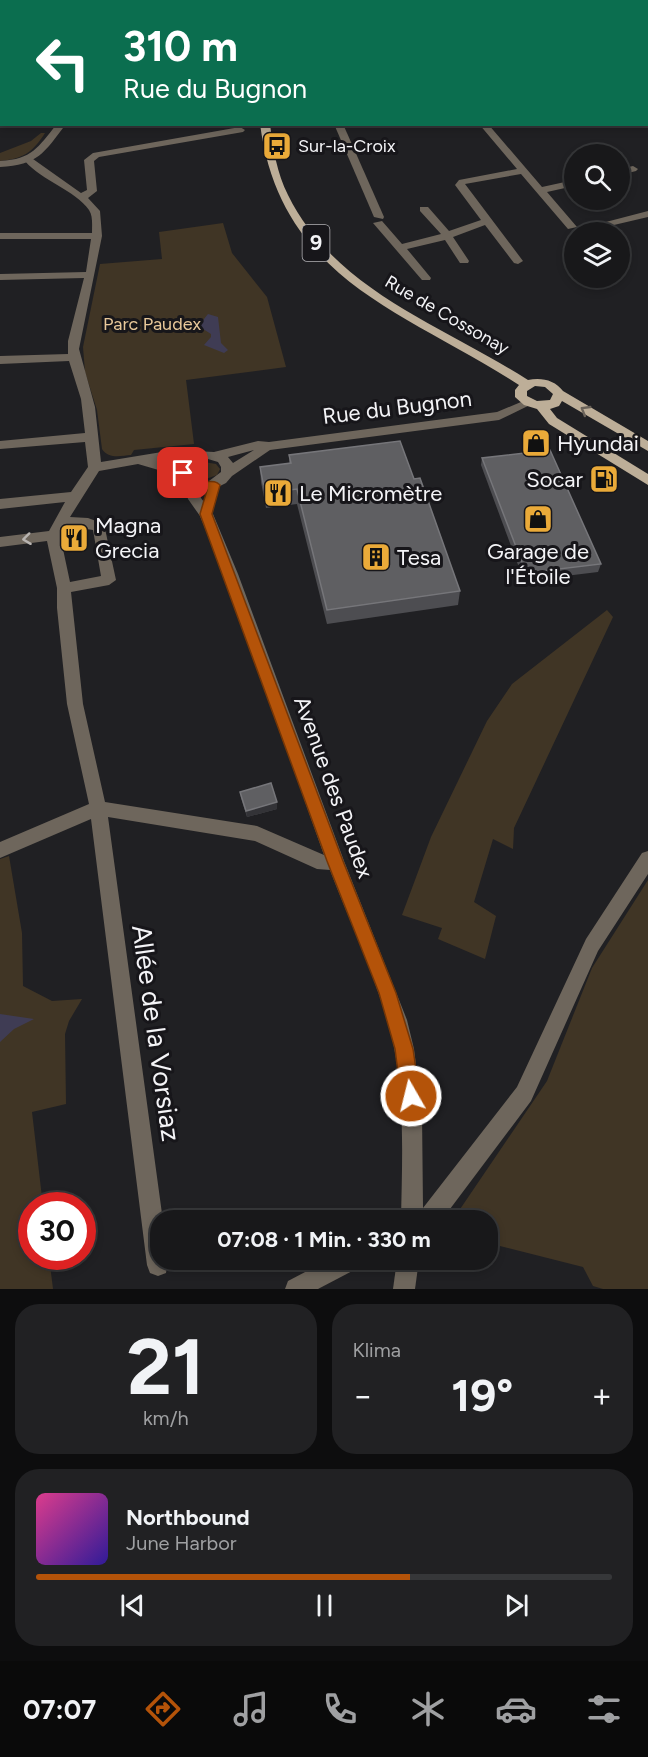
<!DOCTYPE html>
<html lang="de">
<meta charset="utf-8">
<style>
:root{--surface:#18181a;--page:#212123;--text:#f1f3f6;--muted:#9fa0a2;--line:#363739;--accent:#b45309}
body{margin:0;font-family:Figtree,sans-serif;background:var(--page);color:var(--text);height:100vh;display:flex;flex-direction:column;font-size:22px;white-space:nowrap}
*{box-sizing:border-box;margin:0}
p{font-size:20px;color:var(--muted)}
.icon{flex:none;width:33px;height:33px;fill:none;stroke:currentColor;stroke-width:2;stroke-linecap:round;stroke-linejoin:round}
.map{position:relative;height:1289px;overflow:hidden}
.panel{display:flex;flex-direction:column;gap:15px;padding:15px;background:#0d0d0e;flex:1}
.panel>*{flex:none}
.guide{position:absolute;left:0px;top:0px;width:648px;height:126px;box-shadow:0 3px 9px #0003,0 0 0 2px var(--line);background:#0b6e4f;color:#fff;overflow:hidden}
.buttons{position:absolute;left:564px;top:144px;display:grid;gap:12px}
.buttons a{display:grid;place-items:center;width:66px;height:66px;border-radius:50%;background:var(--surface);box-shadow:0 3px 9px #0003,0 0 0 2px var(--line);font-size:30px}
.speed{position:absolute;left:18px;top:1192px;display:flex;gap:12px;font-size:30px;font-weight:700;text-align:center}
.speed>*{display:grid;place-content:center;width:78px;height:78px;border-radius:50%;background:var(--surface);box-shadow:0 3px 9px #0003,0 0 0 2px var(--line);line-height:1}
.speed .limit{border:9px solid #d22;background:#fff;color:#111}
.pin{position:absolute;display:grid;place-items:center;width:51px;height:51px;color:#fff;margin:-26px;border-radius:12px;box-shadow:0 3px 9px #0006}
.me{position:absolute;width:66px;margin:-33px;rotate:352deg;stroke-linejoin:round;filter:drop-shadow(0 0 4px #0008)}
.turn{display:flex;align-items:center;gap:21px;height:126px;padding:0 24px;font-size:27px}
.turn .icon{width:78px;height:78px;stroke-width:2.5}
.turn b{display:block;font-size:42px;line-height:51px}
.big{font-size:45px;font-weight:700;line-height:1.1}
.panel .card{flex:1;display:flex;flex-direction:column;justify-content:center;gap:9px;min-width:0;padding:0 21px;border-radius:24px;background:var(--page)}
.panel .dial{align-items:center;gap:0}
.dial b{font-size:78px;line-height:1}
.song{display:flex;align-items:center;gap:18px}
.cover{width:72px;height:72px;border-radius:9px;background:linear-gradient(135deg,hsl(330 70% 55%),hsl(250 70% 35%))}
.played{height:6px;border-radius:3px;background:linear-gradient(90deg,var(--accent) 65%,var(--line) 65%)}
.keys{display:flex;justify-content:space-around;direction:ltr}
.heat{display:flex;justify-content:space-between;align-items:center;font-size:33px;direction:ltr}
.panel .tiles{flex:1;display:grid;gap:15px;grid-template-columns:1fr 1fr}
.card:last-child{grid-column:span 2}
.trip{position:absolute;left:150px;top:1210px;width:348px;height:60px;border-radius:24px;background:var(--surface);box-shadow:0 3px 9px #0003,0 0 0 2px var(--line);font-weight:700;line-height:60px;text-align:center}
.tab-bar{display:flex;height:96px;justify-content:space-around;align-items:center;background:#0a0a0a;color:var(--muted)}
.tab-bar .icon{width:42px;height:42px}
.tab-bar .selected{color:var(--accent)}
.tab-bar b{font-size:27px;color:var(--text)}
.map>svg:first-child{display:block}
.green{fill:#403525}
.water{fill:#3f3c54}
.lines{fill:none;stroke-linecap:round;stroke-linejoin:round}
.minor{fill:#6e665c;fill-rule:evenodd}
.tertiary{fill:#6e665c;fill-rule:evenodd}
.primary{fill:#bdae98;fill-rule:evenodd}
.wall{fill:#4d4d51}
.shaded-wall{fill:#333337}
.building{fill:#5f5f62;stroke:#76767a;stroke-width:1.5}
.oneway{stroke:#6a6259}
.oneway2{stroke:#b8b4b1}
.route{fill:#b45309;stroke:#753606;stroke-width:1.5}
.labels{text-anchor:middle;stroke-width:6;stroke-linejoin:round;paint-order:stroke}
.far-poi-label{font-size:18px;fill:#f4f4f7;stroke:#17161a;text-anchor:start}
.far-street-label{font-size:18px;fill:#f4f4f7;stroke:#17161a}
.far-park-label{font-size:18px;fill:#e8c89a;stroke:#17161a}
.shield{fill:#17161a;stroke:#b2b1b5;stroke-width:1.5}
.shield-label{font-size:21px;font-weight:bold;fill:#f4f4f7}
.street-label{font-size:22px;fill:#f4f4f7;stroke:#17161a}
.poi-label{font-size:22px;fill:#f4f4f7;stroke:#17161a;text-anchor:start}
.near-street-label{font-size:27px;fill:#f4f4f7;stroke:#17161a}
</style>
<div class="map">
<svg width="648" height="1289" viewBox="0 0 648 1289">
<rect width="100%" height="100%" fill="#202023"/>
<g class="green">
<path d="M41,133H45C33,152 23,159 0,161V153L31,141Z"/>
<path d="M223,223L232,253L267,297L286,367L186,380L194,444L134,450L131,455C121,456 108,459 102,449L97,410L85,372L83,347L100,264L162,259L159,232Z"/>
<path d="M204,462L216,464L220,469L217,475L206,479L195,476L194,467Z"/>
<path d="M607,610L613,617L514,828L513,849L493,839L474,902L496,916L485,959L438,939L442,928L402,915L431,837L487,721L512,684Z"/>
<path d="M9,856L22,933L23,986L52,1001L82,999L69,1021L65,1034L66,1104L32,1112L43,1206H32V1257H49L53,1289H0V859Z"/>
<path d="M648,880V1289H603L593,1286L583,1267L488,1243V1221H452L547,1081L592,968Z"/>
</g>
<g class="water">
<path d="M208,314L218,317L221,343L228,350L224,353L204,345L211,337V334L200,327V324Z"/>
<path d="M0,1014L34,1019L14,1029L0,1042Z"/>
</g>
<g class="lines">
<g class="minor">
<path d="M39,0H47L48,2H40Z"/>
<path d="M238,0H246L247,2H239Z"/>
<path d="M384,0H402L381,2Z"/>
<rect x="0" y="22" width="2" height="4"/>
<rect x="0" y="100" width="2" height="6"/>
<path d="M334,124H343L384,217L383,219L374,217Z"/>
<path d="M479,124H488L542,187L574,180V186L547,192L577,227L568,229L521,174L465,184L523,261L518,264L514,263L485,225L453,237L469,261L468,263H460L445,240L407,249L431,278L430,280H422L373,223L382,221L402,244L441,234L420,211V207H428L449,231L481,220L455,185L459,180L517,169Z"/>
<path d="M240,127L245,130L243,132L99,157L94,161L97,191L88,198L100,211L102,236L79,349L95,407L101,462L174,450L214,452L258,441L269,442L497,412L528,399L534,403L499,420L270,450L232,476L226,483L212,490H199L201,498L213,514L238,574L344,861L407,1020L414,1049L422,1113L423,1208L517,1087L586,939L642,853L648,851V874L598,951L531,1101L441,1221H401C402,1163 405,1104 394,1047C382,990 351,925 330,870L317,869L255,841L108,817L163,1221H160V1260H168L166,1273L158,1276L150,1273L147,1265L91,819L0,858V842L89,804L67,704L57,608V588L47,541L0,547V537L49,531L65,502L0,509V499L71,492L88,467L85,442L0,449V441L85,433L81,399L69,361L0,364V356L68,354V341L84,278L0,280V274L86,272L91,239H0V233H92C92,225 93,216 89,210C75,190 42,181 25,161L27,159H33L81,193L87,190L84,160L93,153ZM254,450L233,463L228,457ZM185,459L180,467L158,460ZM208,459L218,462L221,467V472L209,481L196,480L191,472C193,464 199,460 208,459ZM138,464L179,476L184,482L188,499L200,516L224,574L324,855L257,826L105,802L83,704L71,592L109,585L116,580L104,524L88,518L70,517L99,471ZM65,526L93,530L101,576L70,582L60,535Z"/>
<path d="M633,166L638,169L636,171L620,175V169Z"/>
<path d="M648,211V217L584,232L579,229Z"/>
<path d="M328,1260H361L358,1268L318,1289H285L288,1281Z"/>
<path d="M397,1260H419L415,1289H393Z"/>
</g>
<path class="tertiary" d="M57,124H66C44,153 38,165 0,167V161C33,159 37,148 57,124Z"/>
<g class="primary">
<path d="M200,0H208L209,2H201Z"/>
<path d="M260,124H270C273,149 277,173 288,195C335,291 444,326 528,380C541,377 555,380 563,391L648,441V451L562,401L559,406L550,409L557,418L648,474V485L549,424L537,409L524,405L515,397V390L519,385C405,311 281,281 260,124ZM535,386L545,387L553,394L550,400L537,401L527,396V391Z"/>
</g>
</g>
<g class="wall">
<path d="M289,455L414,479L460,591L458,605L327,624L297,504L266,508L261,482L260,467L289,464Z"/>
<path d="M482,458L601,564L598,572L524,581L481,465Z"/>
<path d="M240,792L277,809L247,817L241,798Z"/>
</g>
<path class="shaded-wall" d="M277,802V809L247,817L246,811Z"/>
<g class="building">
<path d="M400,441L414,479L420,478L460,591L327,610L297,489L265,493L260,467L291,463L289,455Z"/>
<path d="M550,450L601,564L526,573L482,458Z"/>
<path d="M271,783L277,802L246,811L240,792Z"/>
</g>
<defs><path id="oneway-chevron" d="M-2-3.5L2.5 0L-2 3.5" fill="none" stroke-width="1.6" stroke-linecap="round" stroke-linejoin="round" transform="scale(1.5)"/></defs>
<use class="oneway" href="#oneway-chevron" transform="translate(585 410) rotate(-149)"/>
<use class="oneway2" href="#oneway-chevron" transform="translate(27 539) rotate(173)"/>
<path class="route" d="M183,469C190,472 192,480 200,481C208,483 214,479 220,485L212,514L343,861L396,993L413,1049L420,1096L417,1102L411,1105L404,1102L401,1096L395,1049L379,993L327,861L200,514L207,490L186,485L177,473Z"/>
<defs>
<g id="bus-square" transform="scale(1.5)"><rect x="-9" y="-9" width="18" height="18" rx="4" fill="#eaaa39" stroke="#17161a"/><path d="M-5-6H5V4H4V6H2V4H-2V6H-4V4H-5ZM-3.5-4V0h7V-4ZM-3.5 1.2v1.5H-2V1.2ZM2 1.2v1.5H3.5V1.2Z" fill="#111"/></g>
<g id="shop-square" transform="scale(1.5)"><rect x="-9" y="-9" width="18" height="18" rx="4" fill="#eaaa39" stroke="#17161a"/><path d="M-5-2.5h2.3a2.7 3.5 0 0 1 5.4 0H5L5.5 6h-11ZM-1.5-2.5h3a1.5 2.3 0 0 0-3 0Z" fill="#111"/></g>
<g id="fuel-square" transform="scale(1.5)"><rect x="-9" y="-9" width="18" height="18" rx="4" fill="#eaaa39" stroke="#17161a"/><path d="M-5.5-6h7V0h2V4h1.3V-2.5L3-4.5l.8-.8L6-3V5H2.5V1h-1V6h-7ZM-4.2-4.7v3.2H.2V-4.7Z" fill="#111"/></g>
<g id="restaurant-square" transform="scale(1.5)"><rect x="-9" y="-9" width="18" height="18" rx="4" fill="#eaaa39" stroke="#17161a"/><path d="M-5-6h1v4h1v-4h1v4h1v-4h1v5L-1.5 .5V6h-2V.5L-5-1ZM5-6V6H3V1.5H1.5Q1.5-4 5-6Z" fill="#111"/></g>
<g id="building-square" transform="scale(1.5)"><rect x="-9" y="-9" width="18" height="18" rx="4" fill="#eaaa39" stroke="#17161a"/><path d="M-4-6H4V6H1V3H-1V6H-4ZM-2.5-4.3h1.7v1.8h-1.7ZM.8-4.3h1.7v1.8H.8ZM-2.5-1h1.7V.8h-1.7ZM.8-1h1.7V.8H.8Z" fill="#111"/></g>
</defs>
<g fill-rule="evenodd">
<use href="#bus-square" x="277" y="146"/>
<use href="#shop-square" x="536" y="443"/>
<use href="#fuel-square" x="604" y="479"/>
<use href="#restaurant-square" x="278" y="493"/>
<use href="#shop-square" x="538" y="519"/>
<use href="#restaurant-square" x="74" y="538"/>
<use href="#building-square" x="376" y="557"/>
</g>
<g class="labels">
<g class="far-poi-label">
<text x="298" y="152">Sur-la-Croix</text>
</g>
<g class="far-street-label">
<text transform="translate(447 315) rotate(30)" y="6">Rue de Cossonay</text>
</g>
<g class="far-park-label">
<text x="152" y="330">Parc Paudex</text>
</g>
<rect class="shield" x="302.5" y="225" width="27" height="36" rx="4.5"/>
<g class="shield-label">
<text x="316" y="250">9</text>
</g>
<g class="street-label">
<text transform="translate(397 407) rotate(-7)" y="8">Rue du Bugnon</text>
<text transform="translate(334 787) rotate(70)" y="8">Avenue des Paudex</text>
</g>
<g class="poi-label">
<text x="557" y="451">Hyundai</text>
<text x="583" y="487" text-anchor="end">Socar</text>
<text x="299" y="501">Le Micromètre</text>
<text x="95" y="533">Magna<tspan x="95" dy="25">Grecia</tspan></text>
<text x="538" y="559" text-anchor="middle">Garage de<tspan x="538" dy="25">l'Étoile</tspan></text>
<text x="397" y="565">Tesa</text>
</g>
<g class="near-street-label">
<text transform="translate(156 1033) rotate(82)" y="9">Allée de la Vorsiaz</text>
</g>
</g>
</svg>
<div class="buttons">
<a><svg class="icon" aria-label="search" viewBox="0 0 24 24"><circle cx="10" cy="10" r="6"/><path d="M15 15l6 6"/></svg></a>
<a><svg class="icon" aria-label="layers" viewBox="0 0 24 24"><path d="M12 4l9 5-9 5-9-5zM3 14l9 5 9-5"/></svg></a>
</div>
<div class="speed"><div class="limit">30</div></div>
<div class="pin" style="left:183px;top:473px;background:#d93025"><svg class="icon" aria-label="arrive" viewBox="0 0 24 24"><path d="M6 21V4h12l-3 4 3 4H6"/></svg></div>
<svg class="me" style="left:411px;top:1096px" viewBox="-20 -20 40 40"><circle r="17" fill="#b45309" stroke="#fff" stroke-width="3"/><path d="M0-11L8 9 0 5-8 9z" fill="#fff"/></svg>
<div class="trip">07:08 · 1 Min. · 330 m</div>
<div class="guide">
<div class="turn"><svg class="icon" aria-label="left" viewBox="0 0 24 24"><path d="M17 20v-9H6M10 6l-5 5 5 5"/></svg><div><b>310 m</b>Rue du Bugnon</div></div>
</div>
</div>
<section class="panel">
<div class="tiles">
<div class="card dial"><b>21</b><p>km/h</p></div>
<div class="card"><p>Klima</p>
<div class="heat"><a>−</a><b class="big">19°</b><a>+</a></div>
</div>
<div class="card">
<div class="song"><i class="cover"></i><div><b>Northbound</b><p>June Harbor</p></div></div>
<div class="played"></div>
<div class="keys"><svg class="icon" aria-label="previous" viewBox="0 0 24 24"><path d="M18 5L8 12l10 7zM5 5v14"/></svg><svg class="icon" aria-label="pause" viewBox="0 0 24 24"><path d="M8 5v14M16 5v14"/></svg><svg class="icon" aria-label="next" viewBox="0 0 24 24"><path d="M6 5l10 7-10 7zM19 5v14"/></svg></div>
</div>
</div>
</section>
<nav class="tab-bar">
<b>07:07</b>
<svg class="icon selected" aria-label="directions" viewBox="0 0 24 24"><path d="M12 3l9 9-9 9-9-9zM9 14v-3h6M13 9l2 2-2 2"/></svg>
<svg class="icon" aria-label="music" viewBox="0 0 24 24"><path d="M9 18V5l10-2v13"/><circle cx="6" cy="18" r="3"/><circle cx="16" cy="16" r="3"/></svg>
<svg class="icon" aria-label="phone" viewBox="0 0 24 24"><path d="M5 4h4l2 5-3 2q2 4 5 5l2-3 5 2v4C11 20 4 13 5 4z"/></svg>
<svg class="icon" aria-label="climate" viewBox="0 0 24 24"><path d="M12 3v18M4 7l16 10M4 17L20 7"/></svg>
<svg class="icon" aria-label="car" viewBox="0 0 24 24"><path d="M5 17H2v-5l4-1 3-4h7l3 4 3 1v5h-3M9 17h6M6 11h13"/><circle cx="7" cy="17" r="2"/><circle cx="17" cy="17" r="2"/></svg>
<svg class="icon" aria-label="filters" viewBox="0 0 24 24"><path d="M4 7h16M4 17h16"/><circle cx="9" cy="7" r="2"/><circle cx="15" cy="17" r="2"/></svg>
</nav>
